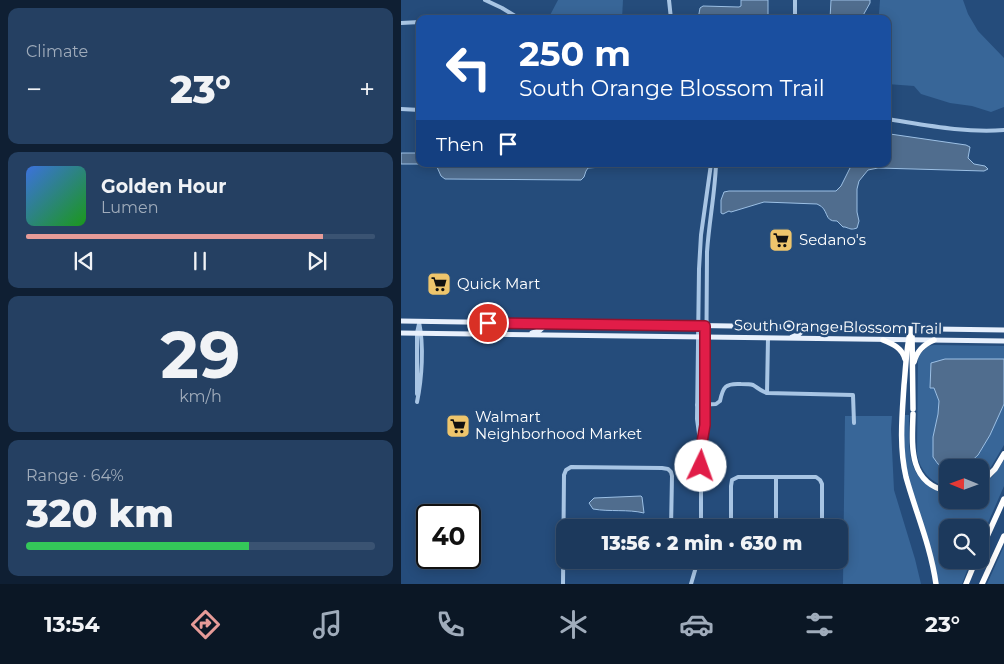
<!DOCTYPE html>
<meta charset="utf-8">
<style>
:root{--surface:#1c395c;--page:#254062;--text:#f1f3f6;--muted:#a0acbb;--line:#3a5372;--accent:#e69b98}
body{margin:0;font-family:Montserrat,sans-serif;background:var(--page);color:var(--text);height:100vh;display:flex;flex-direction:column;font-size:19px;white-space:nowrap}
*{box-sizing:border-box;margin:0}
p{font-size:16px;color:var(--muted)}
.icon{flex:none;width:28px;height:28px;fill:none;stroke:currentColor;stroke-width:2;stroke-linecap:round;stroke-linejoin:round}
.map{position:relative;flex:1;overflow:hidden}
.details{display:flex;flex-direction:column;gap:8px;padding:8px;background:#0f1f33;width:401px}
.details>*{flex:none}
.hud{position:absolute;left:15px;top:15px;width:475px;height:152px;border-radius:10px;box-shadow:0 2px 12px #0003,0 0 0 1px var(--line);background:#1a4fa0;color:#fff;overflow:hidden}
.needle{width:32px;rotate:271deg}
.buttons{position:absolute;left:538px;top:459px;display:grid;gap:10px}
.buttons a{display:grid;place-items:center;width:50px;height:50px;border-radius:10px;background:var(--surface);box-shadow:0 2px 12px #0003,0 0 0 1px var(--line);font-size:25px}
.speed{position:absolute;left:15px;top:504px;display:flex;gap:10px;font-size:25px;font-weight:700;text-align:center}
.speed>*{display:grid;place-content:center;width:65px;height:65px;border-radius:50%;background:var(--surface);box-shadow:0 2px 12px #0003,0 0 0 1px var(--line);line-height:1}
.speed .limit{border:2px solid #111;border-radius:8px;background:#fff;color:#111}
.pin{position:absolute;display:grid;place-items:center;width:42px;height:42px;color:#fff;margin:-21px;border:2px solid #fff;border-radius:50%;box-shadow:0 1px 5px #0007}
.me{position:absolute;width:55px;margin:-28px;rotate:3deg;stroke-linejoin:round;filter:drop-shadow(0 0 4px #0008)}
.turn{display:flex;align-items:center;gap:18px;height:105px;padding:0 20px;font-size:22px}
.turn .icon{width:65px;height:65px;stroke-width:2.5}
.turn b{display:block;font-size:35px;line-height:42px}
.then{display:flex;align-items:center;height:48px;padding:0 20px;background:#0003;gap:10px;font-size:19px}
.big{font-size:38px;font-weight:800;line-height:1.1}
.details .tile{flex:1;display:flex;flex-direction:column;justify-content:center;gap:8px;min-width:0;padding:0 18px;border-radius:10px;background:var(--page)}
.details .dial{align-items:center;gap:0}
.dial b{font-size:65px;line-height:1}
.song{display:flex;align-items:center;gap:15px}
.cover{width:60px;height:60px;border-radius:8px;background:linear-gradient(135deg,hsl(220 70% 55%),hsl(120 70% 35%))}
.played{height:5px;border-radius:2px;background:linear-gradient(90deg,var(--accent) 85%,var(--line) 85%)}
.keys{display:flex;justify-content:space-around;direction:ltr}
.heat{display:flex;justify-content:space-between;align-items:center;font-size:28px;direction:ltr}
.charge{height:8px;border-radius:4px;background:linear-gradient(90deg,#34c759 64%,var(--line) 0)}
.trip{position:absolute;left:155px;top:519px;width:292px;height:50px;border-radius:10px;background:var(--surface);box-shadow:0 2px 12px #0003,0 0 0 1px var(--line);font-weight:800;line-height:50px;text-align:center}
.tab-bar{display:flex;height:80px;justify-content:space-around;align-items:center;background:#0b1725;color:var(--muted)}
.tab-bar .icon{width:35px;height:35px}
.tab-bar .active{color:var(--accent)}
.tab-bar b{font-size:22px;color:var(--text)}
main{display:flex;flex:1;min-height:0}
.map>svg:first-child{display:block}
.green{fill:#386698}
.water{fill:#506d8e;stroke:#9cc0e5}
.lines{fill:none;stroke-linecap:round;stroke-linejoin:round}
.minor{stroke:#a8c5e4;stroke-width:4}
.major{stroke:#e8f0fc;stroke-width:5}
.highway{stroke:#fff;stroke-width:5.5}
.route-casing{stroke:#92132f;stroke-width:12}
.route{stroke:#e11d48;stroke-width:9}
.labels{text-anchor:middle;stroke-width:5;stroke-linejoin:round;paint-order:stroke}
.poi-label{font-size:15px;fill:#fff;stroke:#254c7b;text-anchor:start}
.street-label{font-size:15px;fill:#fff;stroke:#254c7b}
</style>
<main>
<section class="details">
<div class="tile"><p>Climate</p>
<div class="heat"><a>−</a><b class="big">23°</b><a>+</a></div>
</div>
<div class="tile">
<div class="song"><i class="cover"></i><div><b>Golden Hour</b><p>Lumen</p></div></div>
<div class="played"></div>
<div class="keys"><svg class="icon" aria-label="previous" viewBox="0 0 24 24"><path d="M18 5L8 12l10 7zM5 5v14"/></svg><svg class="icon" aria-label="pause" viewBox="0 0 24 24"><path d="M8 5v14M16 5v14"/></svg><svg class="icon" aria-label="next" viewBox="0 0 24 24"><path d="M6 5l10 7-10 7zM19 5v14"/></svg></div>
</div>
<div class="tile dial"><b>29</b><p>km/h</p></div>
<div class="tile"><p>Range · 64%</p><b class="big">320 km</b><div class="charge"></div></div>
</section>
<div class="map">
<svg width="603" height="584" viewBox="0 0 603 584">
<rect width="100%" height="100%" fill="#254c7b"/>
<g class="green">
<path d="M157,0H222L221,19H147Z"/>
<path d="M479,0H562L567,14L577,31L603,58V107L590,112L571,106L549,103L520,94L513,86L486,84V19H475L478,14Z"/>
<path d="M533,345L603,346V359H556L533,388L538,401L537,414L532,437L537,464L546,469V487C530,483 519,471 516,454L517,356L527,346Z"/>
<path d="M603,404V445L590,467L579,478V468H564C582,455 594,424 603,404Z"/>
<path d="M503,415H508C508,451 504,482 546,494V500H579V487L592,476L603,460V486L579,541V528H546V560H570L561,584H537L508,480L503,457Z"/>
<path d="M444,416H491L490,429L493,490L514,559L520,584H442Z"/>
<path d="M603,546V584H586Z"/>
</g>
<g class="water">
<path d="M340,0H367V19H297L299,8L302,6L338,7L340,6Z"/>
<path d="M430,0H469V3L460,19H429Z"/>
<path d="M486,131L489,134L565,145L569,147L567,158L573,164L584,166L587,169L583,171L477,168L467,170L458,181L456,189V212L458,221L456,228C450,230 450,229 444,227H442L436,221C422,222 429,209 416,204L363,202L330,212L328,211L322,214L320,213V200L323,192L328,191H435L440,186L451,164H486Z"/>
<path d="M0,153H19V164H204L201,167L187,168L185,171L183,177L180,180L44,179L40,176L36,167L19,164H0Z"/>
<path d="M544,359H603V404L589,435L577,455L564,467L546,468V469L537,464L532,457V437L537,414L538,401L533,388H529L530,363Z"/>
<path d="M240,496L241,497L243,513C227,509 209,512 192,509L188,503L193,498Z"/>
</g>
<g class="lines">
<g class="minor">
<path d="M84,0L101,8L119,19"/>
<path d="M268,0L270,19"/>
<path d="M394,19V0"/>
<path d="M0,23L19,22"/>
<path d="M0,109L19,110"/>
<path d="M486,119C525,125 563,133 603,130"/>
<path d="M366,393L367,338"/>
<path d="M16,394V333L18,324"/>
<path d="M16,402C21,378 23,346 18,322"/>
<path d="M296,405L315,404L319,401C322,387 324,383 340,384C343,384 349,384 352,385C357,388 360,391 366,393L452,395L453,423"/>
<path d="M301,444L304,425L305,405L306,252C308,222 314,193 315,164"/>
<path d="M270,520H329"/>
<path d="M300,528V448L296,419L298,269L300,235L310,164"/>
<path d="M330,528V486L331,480L337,477H415L419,480L421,484V528"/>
<path d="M375,528V477"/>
<path d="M162,584L163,475L165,470L170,467L261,468L267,469L270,472L271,476L270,528"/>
<path d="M290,584L297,560"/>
</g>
<g class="major">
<path d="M0,321L603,330"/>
<path d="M0,333L603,341"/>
<path d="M131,333L138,331L147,323"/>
<path d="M391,337L398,334L405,327"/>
</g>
<g class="highway">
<path d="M510,329C505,347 505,366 503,385C501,416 498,447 505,477C515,513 530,547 535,584"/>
<path d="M511,333L512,409"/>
<path d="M482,340C492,344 501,348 504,359"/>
<path d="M513,362C516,351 522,345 533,340"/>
<path d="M512,414C511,445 507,483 546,491"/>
<path d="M579,484L594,469L603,454"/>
<path d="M579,552L603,499"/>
<path d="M565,584L575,560"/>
<path d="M581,584L603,536"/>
</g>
</g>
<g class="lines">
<g class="route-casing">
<path id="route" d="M87,323L304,326V425L300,448V466"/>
</g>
<use href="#route" class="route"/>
</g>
<defs>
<g id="supermarket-square" transform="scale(1.25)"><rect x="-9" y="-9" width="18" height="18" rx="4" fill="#eec56c" stroke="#254c7b"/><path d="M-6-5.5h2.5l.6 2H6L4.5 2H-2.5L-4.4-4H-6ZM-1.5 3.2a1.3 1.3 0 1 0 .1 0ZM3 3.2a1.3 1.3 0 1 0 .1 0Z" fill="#111"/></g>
</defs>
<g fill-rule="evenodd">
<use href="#supermarket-square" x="380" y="240"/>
<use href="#supermarket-square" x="38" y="284"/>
<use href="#supermarket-square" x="57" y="426"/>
</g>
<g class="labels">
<g class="poi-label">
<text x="398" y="245">Sedano's</text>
<text x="56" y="289">Quick Mart</text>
<text x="74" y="422">Walmart<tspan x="74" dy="17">Neighborhood Market</tspan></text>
</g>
<g class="street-label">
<text transform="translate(437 327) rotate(1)" y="5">South Orange Blossom Trail</text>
</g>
</g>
</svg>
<div class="buttons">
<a><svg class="needle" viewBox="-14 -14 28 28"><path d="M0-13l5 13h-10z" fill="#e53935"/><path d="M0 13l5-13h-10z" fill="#a0acbb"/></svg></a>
<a><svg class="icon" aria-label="search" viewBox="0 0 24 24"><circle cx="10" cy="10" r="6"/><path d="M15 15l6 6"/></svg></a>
</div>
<div class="speed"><div class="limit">40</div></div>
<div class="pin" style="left:87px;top:323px;background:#d93025"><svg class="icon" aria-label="arrive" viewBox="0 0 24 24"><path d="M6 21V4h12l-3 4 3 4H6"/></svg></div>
<svg class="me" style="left:300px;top:466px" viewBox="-20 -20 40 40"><circle r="19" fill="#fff"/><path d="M0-13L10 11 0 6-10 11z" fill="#e11d48"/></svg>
<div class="trip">13:56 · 2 min · 630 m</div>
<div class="hud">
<div class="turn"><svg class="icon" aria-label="left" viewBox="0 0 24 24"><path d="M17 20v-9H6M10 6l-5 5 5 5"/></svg><div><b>250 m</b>South Orange Blossom Trail</div></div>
<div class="then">Then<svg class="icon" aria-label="arrive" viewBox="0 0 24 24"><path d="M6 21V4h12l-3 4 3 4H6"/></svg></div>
</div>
</div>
</main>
<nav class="tab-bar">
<b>13:54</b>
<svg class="icon active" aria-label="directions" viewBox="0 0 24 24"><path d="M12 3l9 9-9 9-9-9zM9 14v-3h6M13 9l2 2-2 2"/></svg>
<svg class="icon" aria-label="music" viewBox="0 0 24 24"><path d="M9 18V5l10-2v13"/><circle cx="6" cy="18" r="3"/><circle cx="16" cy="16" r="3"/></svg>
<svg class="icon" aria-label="phone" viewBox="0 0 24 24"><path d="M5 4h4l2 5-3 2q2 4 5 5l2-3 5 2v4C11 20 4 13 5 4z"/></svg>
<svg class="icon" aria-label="climate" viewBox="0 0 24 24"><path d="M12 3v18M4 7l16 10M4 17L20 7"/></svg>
<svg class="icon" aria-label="car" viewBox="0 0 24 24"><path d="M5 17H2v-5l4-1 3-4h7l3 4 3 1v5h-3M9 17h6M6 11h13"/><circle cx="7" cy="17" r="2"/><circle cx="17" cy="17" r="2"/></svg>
<svg class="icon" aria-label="filters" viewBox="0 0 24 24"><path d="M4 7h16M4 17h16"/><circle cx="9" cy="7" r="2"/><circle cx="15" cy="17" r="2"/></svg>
<b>23°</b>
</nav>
